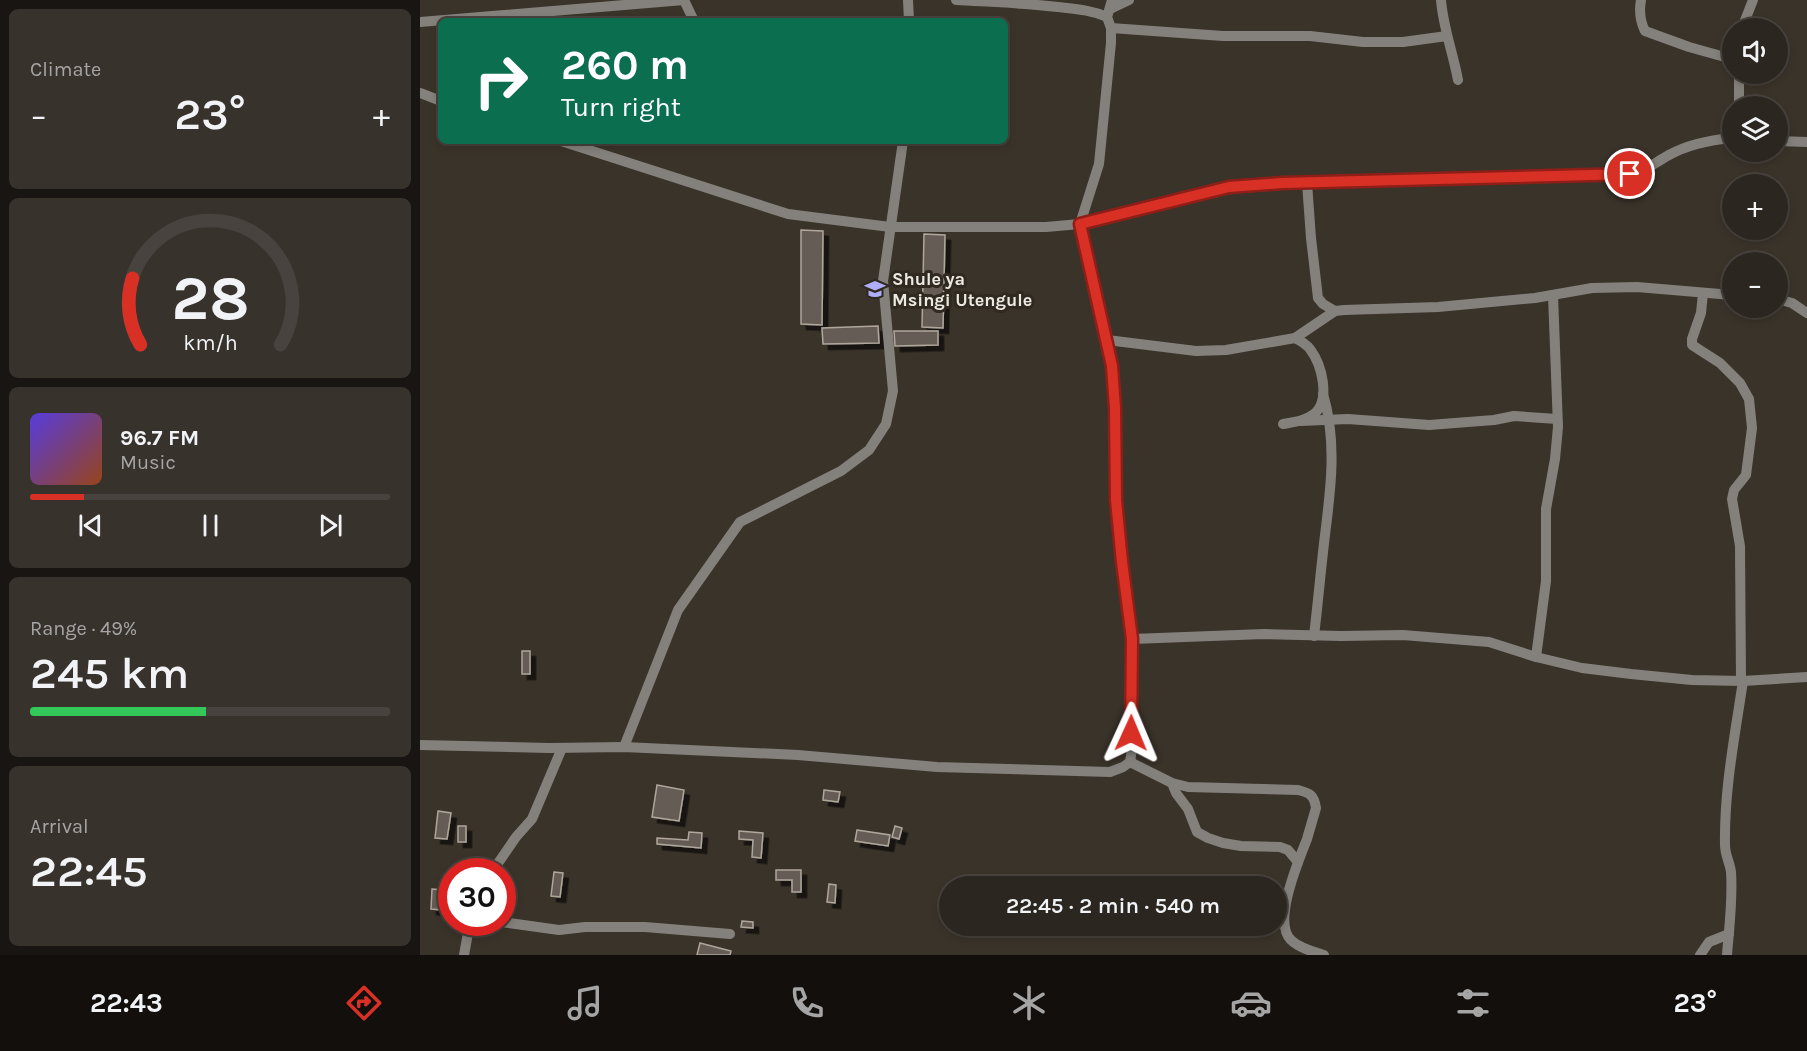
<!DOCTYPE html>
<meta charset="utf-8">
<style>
:root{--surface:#2c2620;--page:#38322d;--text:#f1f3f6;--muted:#a6a5a5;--line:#48433e;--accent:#d93025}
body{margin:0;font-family:Karla,sans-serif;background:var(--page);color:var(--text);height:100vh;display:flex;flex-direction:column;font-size:22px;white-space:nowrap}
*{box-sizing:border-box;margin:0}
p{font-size:20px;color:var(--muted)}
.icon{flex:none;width:33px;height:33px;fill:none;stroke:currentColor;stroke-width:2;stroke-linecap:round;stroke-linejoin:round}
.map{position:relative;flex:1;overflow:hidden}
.side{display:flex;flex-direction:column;gap:9px;padding:9px;background:#181512;width:420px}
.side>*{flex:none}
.banner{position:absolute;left:18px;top:18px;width:570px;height:126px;border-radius:9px;box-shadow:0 3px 9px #0003,0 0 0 2px var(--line);background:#0b6e4f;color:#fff;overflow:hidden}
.buttons{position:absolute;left:1302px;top:18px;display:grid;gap:12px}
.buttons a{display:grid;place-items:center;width:66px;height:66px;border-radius:50%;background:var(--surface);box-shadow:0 3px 9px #0003,0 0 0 2px var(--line);font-size:30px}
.speed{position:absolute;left:18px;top:858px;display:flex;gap:12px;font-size:30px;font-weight:700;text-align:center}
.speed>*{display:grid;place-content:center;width:78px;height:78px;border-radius:50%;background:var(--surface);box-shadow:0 3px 9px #0003,0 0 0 2px var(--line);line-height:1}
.speed .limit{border:9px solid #d22;background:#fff;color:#111}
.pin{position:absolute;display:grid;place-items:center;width:51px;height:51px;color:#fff;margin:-26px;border:3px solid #fff;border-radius:50%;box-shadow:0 2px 6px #0007}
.me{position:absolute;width:66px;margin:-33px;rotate:1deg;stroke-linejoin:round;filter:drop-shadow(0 0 4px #0008)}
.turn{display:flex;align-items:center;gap:21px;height:126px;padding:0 24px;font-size:27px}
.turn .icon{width:78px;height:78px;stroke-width:2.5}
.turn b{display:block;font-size:42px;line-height:51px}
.big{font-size:45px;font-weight:600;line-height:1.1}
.side .tile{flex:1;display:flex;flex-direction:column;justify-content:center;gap:9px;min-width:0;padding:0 21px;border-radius:9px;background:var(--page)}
.side .dial{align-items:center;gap:0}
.dial svg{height:156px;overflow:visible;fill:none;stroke:var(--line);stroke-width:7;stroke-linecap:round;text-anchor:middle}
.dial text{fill:var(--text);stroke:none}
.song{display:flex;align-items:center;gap:18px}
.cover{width:72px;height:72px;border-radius:9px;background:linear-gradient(135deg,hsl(250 70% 55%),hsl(20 70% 35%))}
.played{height:6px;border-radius:3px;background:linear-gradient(90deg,var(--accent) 15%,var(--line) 15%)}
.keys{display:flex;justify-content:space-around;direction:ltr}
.heat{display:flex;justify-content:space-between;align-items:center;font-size:33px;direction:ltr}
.charge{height:9px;border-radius:4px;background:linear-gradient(90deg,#34c759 49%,var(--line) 0)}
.trip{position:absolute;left:519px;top:876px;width:348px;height:60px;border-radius:30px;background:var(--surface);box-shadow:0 3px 9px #0003,0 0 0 2px var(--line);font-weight:600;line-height:60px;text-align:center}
.menu{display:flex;height:96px;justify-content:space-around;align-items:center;background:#120f0d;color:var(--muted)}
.menu .icon{width:42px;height:42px}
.menu .active{color:var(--accent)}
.menu b{font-size:27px;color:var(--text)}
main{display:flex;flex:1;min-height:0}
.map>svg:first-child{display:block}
.building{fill:#655d54;stroke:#afa79c;stroke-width:1.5;filter:url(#shadow)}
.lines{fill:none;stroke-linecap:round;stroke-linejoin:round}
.minor{stroke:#84817c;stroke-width:10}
.route-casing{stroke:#8d1f18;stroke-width:15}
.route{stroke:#d93025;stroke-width:10}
.labels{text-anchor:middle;stroke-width:6;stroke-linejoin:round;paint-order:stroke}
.poi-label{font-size:18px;font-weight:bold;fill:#ece8e2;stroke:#2f2920;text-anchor:start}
</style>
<main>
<section class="side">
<div class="tile"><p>Climate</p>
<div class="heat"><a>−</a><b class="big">23°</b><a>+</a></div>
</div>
<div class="tile dial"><svg viewBox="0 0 100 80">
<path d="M14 69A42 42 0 1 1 86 69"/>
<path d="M14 69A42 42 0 0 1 10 35" stroke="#d93025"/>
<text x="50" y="56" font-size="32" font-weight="700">28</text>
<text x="50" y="72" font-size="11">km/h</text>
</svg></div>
<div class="tile">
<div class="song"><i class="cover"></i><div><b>96.7 FM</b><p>Music</p></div></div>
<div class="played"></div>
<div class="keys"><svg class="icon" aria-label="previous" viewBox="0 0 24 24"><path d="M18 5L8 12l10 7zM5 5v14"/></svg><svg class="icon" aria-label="pause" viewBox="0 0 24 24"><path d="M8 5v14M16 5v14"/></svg><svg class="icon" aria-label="next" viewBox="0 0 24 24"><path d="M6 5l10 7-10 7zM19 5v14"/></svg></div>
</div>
<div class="tile"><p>Range · 49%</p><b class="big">245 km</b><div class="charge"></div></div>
<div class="tile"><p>Arrival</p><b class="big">22:45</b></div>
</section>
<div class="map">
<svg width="1387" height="955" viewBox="0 0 1387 955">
<defs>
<filter id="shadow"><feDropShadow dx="5.5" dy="5.5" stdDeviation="0" flood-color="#0009"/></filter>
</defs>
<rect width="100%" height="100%" fill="#3a332a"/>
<g class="building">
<path d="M381,230L403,231L402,325L381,324Z"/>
<path d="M504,234L525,235L523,328L502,327Z"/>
<path d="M458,326L459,343L403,344L402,328Z"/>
<path d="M474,331H518V345L475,346Z"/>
<rect x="102" y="651" width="8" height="23"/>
<path d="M237,785L264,790L259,821L232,817Z"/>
<path d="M404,790L420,792L418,802L403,800Z"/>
<path d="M18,811L31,813L27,839L15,838Z"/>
<rect x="38" y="826" width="8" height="16"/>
<path d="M475,826L482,828L479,839L472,837Z"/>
<path d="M437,830L470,835L468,846L435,841Z"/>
<path d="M319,831L343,833L341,858L332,857L333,840L319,839Z"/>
<path d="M269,832L282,833L281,848L237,844V838L268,840Z"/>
<path d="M356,870H381V892H372V880H356Z"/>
<path d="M134,872L143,873L140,897L131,896Z"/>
<path d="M409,884L416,885L415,903L407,902Z"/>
<path d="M12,889L23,890L22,910L11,909Z"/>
<path d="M322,921L333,922V928L321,927Z"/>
<path d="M280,943L311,951L310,955H277Z"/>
</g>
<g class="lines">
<g class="minor">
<path d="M264,0L274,21"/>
<path d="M488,0L489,21"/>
<path d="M536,0C570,2 604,3 638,7C655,9 671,10 687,17"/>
<path d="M1021,0C1023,27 1033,53 1038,80"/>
<path d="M1221,0C1219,11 1220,21 1225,31L1269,47L1312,59"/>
<path d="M690,9L709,0"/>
<path d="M0,22L264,0"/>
<path d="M691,28L803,36H890L943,42H983L1027,36"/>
<path d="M1322,28L1333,0"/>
<path d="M1319,74V106"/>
<path d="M0,93L21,101"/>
<path d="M141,141L368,214L470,227H626L660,224L809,187L863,183L1210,174C1227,171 1234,163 1249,155C1269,144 1290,140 1312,138"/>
<path d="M1358,141L1387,142"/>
<path d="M887,183L891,238L898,298L903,304L915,311"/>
<path d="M1283,293L1281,313L1272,339V345L1300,363L1320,383L1329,399L1332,428L1326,475L1314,490L1312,499L1320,546L1321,681"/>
<path d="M1358,299L1372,303L1387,313"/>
<path d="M687,340L776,351L806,350L875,338L915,311L924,310L1018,307L1115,298L1172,288L1217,287L1312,295"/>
<path d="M880,421L928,419L1009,425L1074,420L1094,416L1137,419"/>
<path d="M863,424C874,422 885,421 894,414C911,400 902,365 890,349C886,344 881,341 875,338"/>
<path d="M894,636C898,602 901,568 905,535C911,488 917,440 903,394"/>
<path d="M712,639L844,634L921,636L983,635L1069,642L1116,657L1162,668L1211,674L1272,680L1323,681L1387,677"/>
<path d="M1116,657L1126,581V509L1135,459L1138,427L1133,295"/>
<path d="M0,745L129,748L204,747L378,755L517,767L690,772L703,767L710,762L712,749V639L702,562L696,500L695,408L692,366L660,224L679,164L691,43V28L687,17L692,0"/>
<path d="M204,747L258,610L320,522L421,471L449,450L466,424L473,391L463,281L483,141"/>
<path d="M710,762L752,783L768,787L878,790C890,793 894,795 896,808C893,818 890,829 887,839C879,860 852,922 871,940C879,948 894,952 904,955"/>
<path d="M752,783L756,793L768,809L777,832L788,838L803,843L821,846L860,847L868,850L878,862"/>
<path d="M72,872L96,837L112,819L142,748"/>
<path d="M82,922L139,930L165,927H225L310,934"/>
<path d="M44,955L50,922"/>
<path d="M1280,955L1289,942L1309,934"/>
<path d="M1307,955C1309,928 1313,900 1311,872C1310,863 1305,855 1305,845C1304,790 1315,735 1323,681"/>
</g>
</g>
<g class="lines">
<g class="route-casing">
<path id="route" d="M711,733L712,639L702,562L696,500L695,408L692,366L660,224L809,187L862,183L1210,174"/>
</g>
<use href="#route" class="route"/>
</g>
<defs>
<g id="school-bare" transform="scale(1.62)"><path d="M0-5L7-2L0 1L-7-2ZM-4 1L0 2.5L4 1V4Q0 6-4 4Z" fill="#afaefa" stroke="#2f2920" stroke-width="2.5" paint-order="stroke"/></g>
</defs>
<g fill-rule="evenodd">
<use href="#school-bare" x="455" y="289"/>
</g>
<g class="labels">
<g class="poi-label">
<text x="472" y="285">Shule ya<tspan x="472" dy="21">Msingi Utengule</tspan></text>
</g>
</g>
</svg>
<div class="buttons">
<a><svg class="icon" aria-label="sound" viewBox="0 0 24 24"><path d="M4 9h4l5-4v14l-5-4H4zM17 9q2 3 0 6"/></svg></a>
<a><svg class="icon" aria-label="layers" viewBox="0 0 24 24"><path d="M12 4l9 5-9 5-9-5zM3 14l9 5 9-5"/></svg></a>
<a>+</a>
<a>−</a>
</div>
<div class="speed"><div class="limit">30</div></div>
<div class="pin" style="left:1210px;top:174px;background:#d93025"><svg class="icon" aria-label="arrive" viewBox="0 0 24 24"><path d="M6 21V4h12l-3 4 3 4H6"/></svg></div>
<svg class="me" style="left:711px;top:733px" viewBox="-20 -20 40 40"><path d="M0-17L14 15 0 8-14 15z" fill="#d93025" stroke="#fff" stroke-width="4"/></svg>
<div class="trip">22:45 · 2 min · 540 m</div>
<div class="banner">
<div class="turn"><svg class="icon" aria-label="right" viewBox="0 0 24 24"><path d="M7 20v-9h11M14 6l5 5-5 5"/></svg><div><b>260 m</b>Turn right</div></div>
</div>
</div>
</main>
<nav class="menu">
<b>22:43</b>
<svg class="icon active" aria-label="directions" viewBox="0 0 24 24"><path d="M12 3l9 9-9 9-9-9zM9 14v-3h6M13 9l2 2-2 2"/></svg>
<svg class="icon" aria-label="music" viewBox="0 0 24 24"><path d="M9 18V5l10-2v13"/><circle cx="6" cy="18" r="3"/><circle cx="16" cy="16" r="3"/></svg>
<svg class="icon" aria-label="phone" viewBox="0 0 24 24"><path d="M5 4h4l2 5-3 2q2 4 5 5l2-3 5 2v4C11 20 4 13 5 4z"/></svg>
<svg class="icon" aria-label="climate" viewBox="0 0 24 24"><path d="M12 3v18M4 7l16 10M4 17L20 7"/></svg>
<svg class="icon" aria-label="car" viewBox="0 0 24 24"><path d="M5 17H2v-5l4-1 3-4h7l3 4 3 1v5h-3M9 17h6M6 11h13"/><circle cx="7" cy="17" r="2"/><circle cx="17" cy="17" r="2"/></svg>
<svg class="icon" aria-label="filters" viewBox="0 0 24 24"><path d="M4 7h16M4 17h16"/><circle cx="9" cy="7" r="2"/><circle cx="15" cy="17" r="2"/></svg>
<b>23°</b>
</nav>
